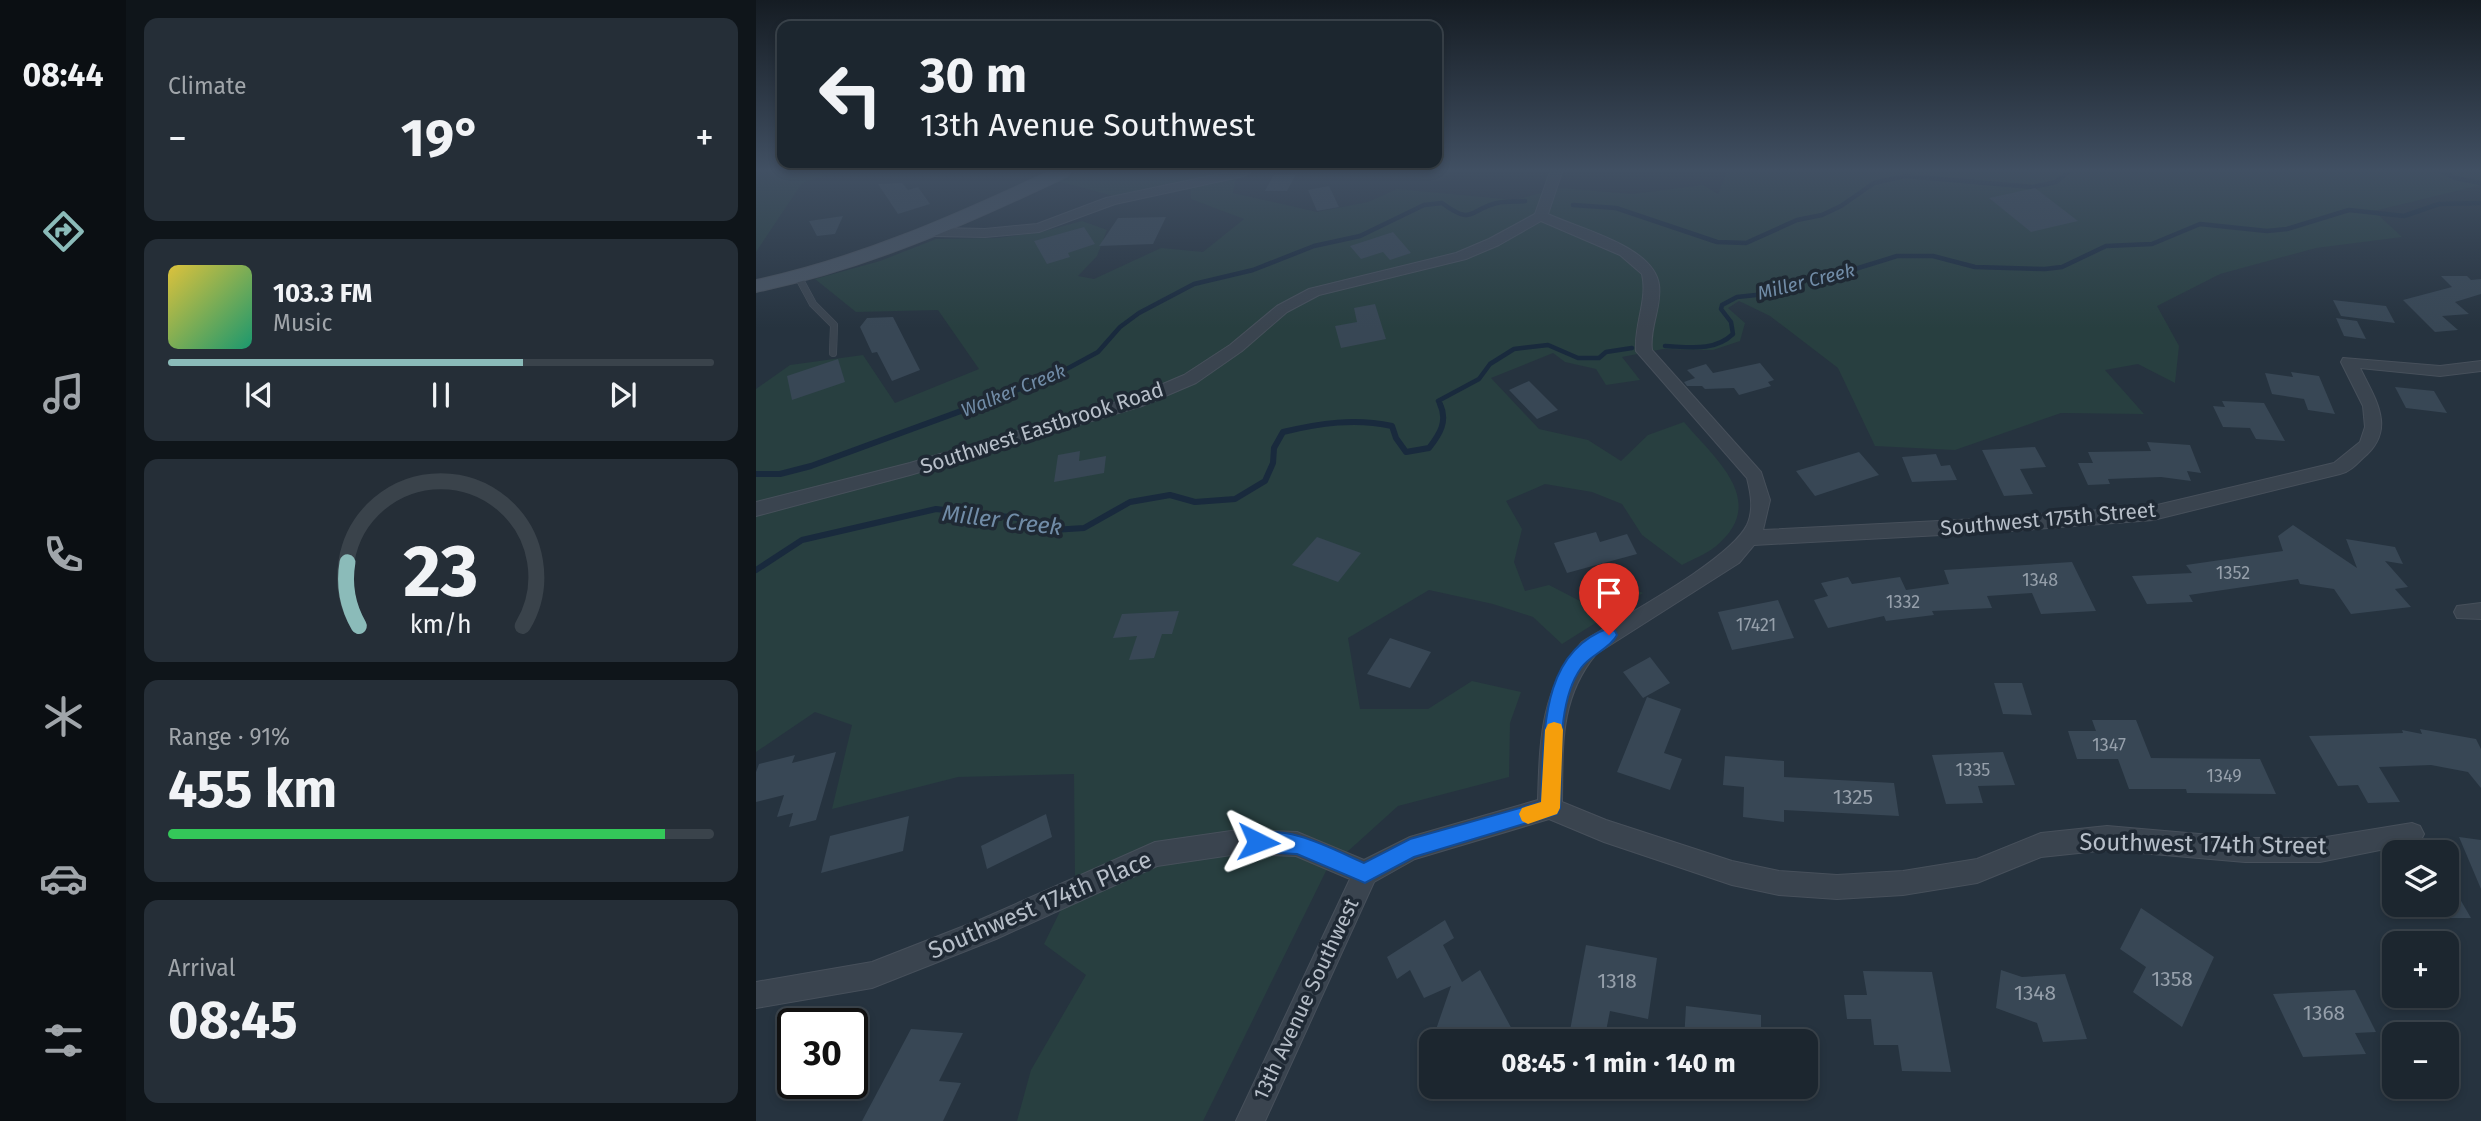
<!DOCTYPE html>
<meta charset="utf-8">
<style>
:root{--surface:#1c262f;--page:#252e37;--text:#f1f3f6;--muted:#a0a5aa;--line:#3a434b;--accent:#8bbbb9}
body{margin:0;font-family:"Fira Sans",sans-serif;background:var(--page);color:var(--text);height:100vh;display:flex;flex-direction:column;font-size:26px;white-space:nowrap}
*{box-sizing:border-box;margin:0}
p{font-size:23px;color:var(--muted)}
.icon{flex:none;width:38px;height:38px;fill:none;stroke:currentColor;stroke-width:2;stroke-linecap:round;stroke-linejoin:round}
.map{position:relative;flex:1;overflow:hidden}
.sheet{display:flex;flex-direction:column;gap:18px;padding:18px;background:#0f151a;width:630px}
.sheet>*{flex:none}
.top-card{position:absolute;left:21px;top:21px;width:665px;height:147px;border-radius:14px;box-shadow:0 4px 10px #0003,0 0 0 2px var(--line);background:#1c262f;color:var(--text);overflow:hidden}
.fabs{position:absolute;left:1626px;top:840px;display:grid;gap:14px}
.fabs a{display:grid;place-items:center;width:77px;height:77px;border-radius:14px;background:var(--surface);box-shadow:0 4px 10px #0003,0 0 0 2px var(--line);font-size:35px}
.speed{position:absolute;left:21px;top:1008px;display:flex;gap:14px;font-size:35px;font-weight:700;text-align:center}
.speed>*{display:grid;place-content:center;width:91px;height:91px;border-radius:50%;background:var(--surface);box-shadow:0 4px 10px #0003,0 0 0 2px var(--line);line-height:1}
.speed .limit{border:4px solid #111;border-radius:10px;background:#fff;color:#111}
.pin{position:absolute;display:grid;place-items:center;width:60px;height:60px;color:#fff;margin:-72px -30px;border-radius:50% 50% 50% 0;rotate:-45deg;box-shadow:0 0 7px #0007}
.pin .icon{rotate:45deg}
.me{position:absolute;width:77px;margin:-38px;rotate:93deg;stroke-linejoin:round;filter:drop-shadow(0 0 5px #0008)}
.turn{display:flex;align-items:center;gap:24px;height:147px;padding:0 28px;font-size:32px}
.turn .icon{width:91px;height:91px;stroke-width:2.5}
.turn b{display:block;font-size:49px;line-height:60px}
.big{font-size:52px;font-weight:700;line-height:1.1}
.sheet .card{flex:1;display:flex;flex-direction:column;justify-content:center;gap:10px;min-width:0;padding:0 24px;border-radius:14px;background:var(--page)}
.sheet .dial{align-items:center;gap:0}
.dial svg{height:182px;overflow:visible;fill:none;stroke:var(--line);stroke-width:7;stroke-linecap:round;text-anchor:middle}
.dial text{fill:var(--text);stroke:none}
.song{display:flex;align-items:center;gap:21px}
.cover{width:84px;height:84px;border-radius:10px;background:linear-gradient(135deg,hsl(50 70% 55%),hsl(160 70% 35%))}
.played{height:7px;border-radius:4px;background:linear-gradient(90deg,var(--accent) 65%,var(--line) 65%)}
.keys{display:flex;justify-content:space-around;direction:ltr}
.heat{display:flex;justify-content:space-between;align-items:center;font-size:38px;direction:ltr}
.charge{height:10px;border-radius:5px;background:linear-gradient(90deg,#34c759 91%,var(--line) 0)}
.trip{position:absolute;left:663px;top:1029px;width:399px;height:70px;border-radius:14px;background:var(--surface);box-shadow:0 4px 10px #0003,0 0 0 2px var(--line);font-weight:700;line-height:70px;text-align:center}
main{display:flex;flex:1;min-height:0}
.menu{display:flex;flex-direction:column;width:126px;justify-content:space-around;align-items:center;background:#0b0f13;color:var(--muted)}
.menu .icon{width:49px;height:49px}
.menu .current{color:var(--accent)}
.menu b{font-size:32px;color:var(--text)}
.map>svg:first-child{display:block}
.green{fill:#283f40}
.lines{fill:none;stroke-linecap:round;stroke-linejoin:round}
.stream-far1{stroke:#192a3d;stroke-width:4.5}
.stream{stroke:#192a3d;stroke-width:6}
.building{fill:#384755}
.lane-casing{stroke:#47505b;stroke-width:8}
.street-casing{stroke:#47505b;stroke-width:2}
.secondary-casing{stroke:#47505b;stroke-width:2}
.lane{stroke:#3a444f;stroke-width:7}
.street{fill:#3a444f;fill-rule:evenodd}
.secondary{fill:#485462;fill-rule:evenodd}
.route{fill:#1a73e8;stroke:#114b97;stroke-width:2}
.slow{fill:#f59e0b}
.labels{text-anchor:middle;stroke-width:7;stroke-linejoin:round;paint-order:stroke}
.number-label{font-size:18px;fill:#959faa}
.far-water-label{font-size:19px;font-style:italic;fill:#718ca7;stroke:#1f2934}
.street-label{font-size:21px;fill:#b7bfc9;stroke:#1f2934}
.near-number-label{font-size:21px;fill:#959faa}
.water-label{font-size:23px;font-style:italic;fill:#718ca7;stroke:#1f2934}
.near-street-label{font-size:24px;fill:#b7bfc9;stroke:#1f2934}
</style>
<main>
<nav class="menu">
<b>08:44</b>
<svg class="icon current" aria-label="directions" viewBox="0 0 24 24"><path d="M12 3l9 9-9 9-9-9zM9 14v-3h6M13 9l2 2-2 2"/></svg>
<svg class="icon" aria-label="music" viewBox="0 0 24 24"><path d="M9 18V5l10-2v13"/><circle cx="6" cy="18" r="3"/><circle cx="16" cy="16" r="3"/></svg>
<svg class="icon" aria-label="phone" viewBox="0 0 24 24"><path d="M5 4h4l2 5-3 2q2 4 5 5l2-3 5 2v4C11 20 4 13 5 4z"/></svg>
<svg class="icon" aria-label="climate" viewBox="0 0 24 24"><path d="M12 3v18M4 7l16 10M4 17L20 7"/></svg>
<svg class="icon" aria-label="car" viewBox="0 0 24 24"><path d="M5 17H2v-5l4-1 3-4h7l3 4 3 1v5h-3M9 17h6M6 11h13"/><circle cx="7" cy="17" r="2"/><circle cx="17" cy="17" r="2"/></svg>
<svg class="icon" aria-label="filters" viewBox="0 0 24 24"><path d="M4 7h16M4 17h16"/><circle cx="9" cy="7" r="2"/><circle cx="15" cy="17" r="2"/></svg>
</nav>
<section class="sheet">
<div class="card"><p>Climate</p>
<div class="heat"><a>−</a><b class="big">19°</b><a>+</a></div>
</div>
<div class="card">
<div class="song"><i class="cover"></i><div><b>103.3 FM</b><p>Music</p></div></div>
<div class="played"></div>
<div class="keys"><svg class="icon" aria-label="previous" viewBox="0 0 24 24"><path d="M18 5L8 12l10 7zM5 5v14"/></svg><svg class="icon" aria-label="pause" viewBox="0 0 24 24"><path d="M8 5v14M16 5v14"/></svg><svg class="icon" aria-label="next" viewBox="0 0 24 24"><path d="M6 5l10 7-10 7zM19 5v14"/></svg></div>
</div>
<div class="card dial"><svg viewBox="0 0 100 80">
<path d="M14 69A42 42 0 1 1 86 69"/>
<path d="M14 69A42 42 0 0 1 9 41" stroke="#8bbbb9"/>
<text x="50" y="56" font-size="32" font-weight="700">23</text>
<text x="50" y="72" font-size="11">km/h</text>
</svg></div>
<div class="card"><p>Range · 91%</p><b class="big">455 km</b><div class="charge"></div></div>
<div class="card"><p>Arrival</p><b class="big">08:45</b></div>
</section>
<div class="map">
<svg width="1725" height="1121" viewBox="0 0 1725 1121">
<rect width="100%" height="100%" fill="#26333f"/>
<g class="green">
<path d="M0,172H79L46,183L0,252Z"/>
<path d="M321,172H481L477,193L561,212L612,202L641,189L759,200L804,188L876,194L947,185L962,194L971,172H1725V185L1618,211L1646,237L1560,248L1464,274L1401,306L1423,346L1419,383L1382,364L1349,370L1388,414L1305,413L1199,450L1119,446L1082,368L1014,316L983,301L972,308L989,323L984,341L957,350L907,349L866,357L884,380L850,385L840,369L809,362L797,353L735,378L783,429L832,440L865,461L892,435L928,422C960,460 1014,502 959,547C950,554 937,559 926,565L886,535L866,504L836,492L789,484L750,501L766,529L758,562L769,591L793,585L826,602L875,588L887,593L806,644L777,617L737,604L673,590L592,638L604,709H672L716,681L765,692L754,723L753,777L642,806L570,871L447,1121H261L275,1070L330,975L288,944L319,881L318,774L202,777L76,809L96,725L59,712L0,752V389L34,365L107,355L139,403L223,369L182,310L100,312L59,279L124,261L180,239L242,238L285,232L326,221L351,230L341,256L322,276L338,279L405,248L447,252L488,219L435,199L434,179L357,196L302,181Z"/>
</g>
<g class="lines">
<g class="stream-far1">
<path d="M1687,172L1699,178L1725,183"/>
<path d="M817,205L860,208L961,242L990,243L1041,220L1066,215L1085,206L1118,183L1149,176L1277,187L1300,182L1312,172"/>
<path d="M909,346C933,347 958,352 977,334L975,322L965,309L966,305L981,297L1019,293L1045,280L1070,278L1141,256H1177L1219,267L1289,269L1306,267L1350,246L1396,244L1444,224L1511,231L1531,229L1593,210L1648,216L1683,204L1725,203"/>
<path d="M219,406L294,378L342,352L364,327L383,313L438,284L497,270L558,246L604,236L668,205L686,203C717,226 712,210 741,203C749,201 760,202 769,201"/>
<path d="M685,406L682,401L723,379L734,364L758,349L792,345L822,358H843L850,352L876,348"/>
</g>
<g class="stream">
<path d="M0,474H24L55,466L224,404"/>
<path d="M0,570L46,540L180,509L262,518L297,530L328,528L374,502L414,495L439,502L479,499L509,481L517,463L518,448L527,432C564,423 599,418 636,426L640,438L650,452L673,448C684,434 692,421 684,404"/>
</g>
</g>
<g class="building">
<path d="M518,174H540L531,191H509Z"/>
<path d="M146,183L152,190L162,187L174,204L142,214L122,184Z"/>
<path d="M573,186L583,207L561,211L552,190Z"/>
<path d="M1279,188L1322,221L1275,232L1233,198Z"/>
<path d="M87,216L79,234L61,236L53,221Z"/>
<path d="M410,217L397,244L343,246L362,218Z"/>
<path d="M328,227L339,244L312,253L314,257L291,264L278,241Z"/>
<path d="M637,232L655,253L634,260L627,252L605,259L594,246Z"/>
<path d="M1685,276H1711L1715,280L1725,279V294L1699,302L1713,314L1686,316L1702,330L1679,332L1647,300L1696,287Z"/>
<path d="M1577,300L1630,306L1639,323L1585,316Z"/>
<path d="M619,304L630,339L585,348L579,326L601,322L598,308Z"/>
<path d="M137,317L164,370L136,381L121,352L116,353L104,327L111,318Z"/>
<path d="M1580,318L1601,321L1610,339L1588,336Z"/>
<path d="M82,359L89,382L36,400L31,376Z"/>
<path d="M1004,363L1018,380L1012,382L1015,386L983,395L978,388L949,389L946,386H931L928,382L939,378L931,370L950,364L957,373Z"/>
<path d="M1535,372L1563,376L1579,414L1552,410L1548,399L1516,394L1509,373L1537,377Z"/>
<path d="M773,381L802,410L781,419L753,390Z"/>
<path d="M1639,387L1678,391L1691,413L1650,408Z"/>
<path d="M1466,401L1508,403L1529,441L1500,439L1494,428L1467,427L1457,406L1469,407Z"/>
<path d="M1391,442L1434,445L1445,473L1431,471L1435,481L1405,477L1352,479L1354,484L1332,485L1322,463H1337L1332,452L1395,451Z"/>
<path d="M1279,447L1290,467L1264,469L1277,494L1248,496L1226,450Z"/>
<path d="M324,451L323,461L350,456L348,473L298,482L302,455Z"/>
<path d="M1103,452L1123,475L1059,496L1040,471Z"/>
<path d="M1180,454L1185,466L1194,465L1201,480L1156,482L1146,457Z"/>
<path d="M1537,525L1601,568L1590,539L1639,547L1647,564L1629,561L1652,587L1639,589L1655,607L1595,614L1578,589L1544,584L1542,579L1433,595L1437,602L1391,604L1376,576L1436,573L1430,565L1527,551L1522,536Z"/>
<path d="M840,532L844,542L871,534L881,554L811,573L798,543Z"/>
<path d="M561,537L605,553L582,582L536,565Z"/>
<path d="M1316,562L1340,611L1285,614L1276,593L1231,596L1236,608L1176,611L1178,615L1130,621L1128,616L1072,628L1058,600L1072,596L1065,583L1092,577L1096,584L1144,577L1150,590L1193,584L1188,570Z"/>
<path d="M1022,600L1038,638L976,650L962,612Z"/>
<path d="M423,611L416,634H406L398,658L373,660L381,636L357,638L366,614Z"/>
<path d="M634,638L675,652L654,688L611,674Z"/>
<path d="M894,657L914,683L887,698L867,672Z"/>
<path d="M1238,683H1266L1276,715L1247,714Z"/>
<path d="M891,697L925,709L908,753L926,759L914,790L861,772Z"/>
<path d="M1336,720H1380L1395,758L1504,759L1520,794L1431,793L1430,789H1373L1362,759H1321L1312,731H1340Z"/>
<path d="M1664,729L1720,739L1725,749V788L1712,772L1675,765L1623,767L1644,802L1612,803L1602,785L1582,786L1553,736L1647,733L1646,730L1666,734Z"/>
<path d="M80,752L60,820L33,827L37,813L21,817L28,795L0,802V772L3,764L39,755L36,763Z"/>
<path d="M1247,752L1259,785L1222,786L1227,803L1190,804L1176,755Z"/>
<path d="M969,756L1028,761V777L1138,783L1143,816L1028,810V822L987,817L988,787L967,785Z"/>
<path d="M290,814L296,837L231,869L225,846Z"/>
<path d="M153,816L147,851L65,873L74,836Z"/>
<path d="M1703,837L1725,840V889Z"/>
<path d="M1690,875L1715,918H1690Z"/>
<path d="M1385,908L1458,957L1426,1027L1377,992L1390,967L1364,949Z"/>
<path d="M689,920L698,938L687,945L706,982L724,970L758,1033L746,1041H676L695,986L668,998L654,970L641,979L631,957Z"/>
<path d="M830,945L901,958L892,1019L854,1011L848,1041H812Z"/>
<path d="M1245,970L1266,977L1309,974L1331,1039L1287,1042L1281,1023L1240,1008Z"/>
<path d="M1107,971L1176,972L1195,1072L1146,1071L1142,1045H1118L1115,1019H1091L1088,995H1111Z"/>
<path d="M1599,990L1620,1032L1599,1033L1610,1054L1547,1057L1517,994Z"/>
<path d="M930,1006L1005,1015V1041H928Z"/>
<path d="M155,1029L207,1033L183,1081L205,1083L187,1121H106Z"/>
</g>
<g class="lines">
<g class="lane-casing">
<path id="lane" d="M43,278L57,304L78,325L77,353"/>
</g>
<g class="street-casing">
<g id="street">
<path d="M473,172H494L488,176L359,204L283,232L229,237L179,236L172,232L179,228L229,229L281,224L350,198Z"/>
<path d="M794,172H806L792,214C823,229 898,246 903,285C906,307 893,328 896,350L1005,472L1014,500L1007,530L1241,518L1397,506L1578,463L1604,442L1609,427L1607,406L1585,362L1587,358L1684,366L1725,361V371L1684,376L1604,368C1620,400 1641,430 1607,458C1600,465 1593,472 1584,474L1397,520L1241,532L998,545L983,563L840,654C803,699 807,746 806,802L850,820L976,861L1023,871L1081,875L1147,871L1221,859L1285,833L1351,826L1489,838H1564L1656,823L1664,826L1668,834L1664,842L1564,862H1489L1351,850L1285,857L1221,883L1147,895L1081,899L1023,895L976,885L848,842L793,819L659,859L618,882L509,1121H480L594,879L540,856L482,854L401,866L240,939L116,988L0,1008V982L116,962L226,919L399,842L482,830L541,832L608,860L654,837L782,800C784,739 784,691 826,642C864,618 973,561 991,525C998,510 995,494 991,478L880,351C878,324 892,300 886,274L864,255L785,221L743,245L710,259L563,295L531,312L486,351L440,383L386,406L154,475L0,516V502L154,463L374,398L428,375L474,345L521,306L553,289L700,253L733,239L779,214Z"/>
<path d="M1725,603V619L1701,618L1698,612L1701,606Z"/>
</g>
</g>
<g class="secondary-casing">
<path id="secondary" d="M292,172H315L312,176C211,224 111,269 0,292V280C103,258 197,216 292,172Z"/>
</g>
<use href="#lane" class="lane"/>
<use href="#street" class="street"/>
<use href="#secondary" class="secondary"/>
</g>
<linearGradient id="sky" x2="0" y2="1"><stop stop-color="#151c23"/><stop offset="0.52" stop-color="#415063"/><stop offset="1" stop-color="#415063" stop-opacity="0"/></linearGradient>
<rect width="1725" height="328" fill="url(#sky)"/>
<path class="route" d="M853,628L859,631L861,635C854,649 834,655 825,668C800,703 806,766 804,808L801,814L658,857L609,883L541,854L502,852L494,849L492,842L494,836C529,822 576,849 608,863L654,839L785,802C789,741 781,653 853,628Z"/>
<path class="slow" d="M798,722L805,724L807,730L804,808L801,814L772,824L766,821L763,814L766,808L785,802L789,730L792,724Z"/>
<g class="labels">
<g class="number-label">
<text x="1477" y="579">1352</text>
<text x="1284" y="586">1348</text>
<text x="1147" y="608">1332</text>
<text x="1000" y="631">17421</text>
<text x="1353" y="751">1347</text>
<text x="1217" y="776">1335</text>
<text x="1468" y="782">1349</text>
</g>
<g class="far-water-label">
<text transform="translate(1050 281) rotate(-14)" y="7">Miller Creek</text>
<text transform="translate(257 390) rotate(-22)" y="7">Walker Creek</text>
</g>
<g class="street-label">
<text transform="translate(286 428) rotate(-18)" y="7">Southwest Eastbrook Road</text>
<text transform="translate(1292 519) rotate(-5)" y="7">Southwest 175th Street</text>
<text transform="translate(550 999) rotate(-65)" y="7">13th Avenue Southwest</text>
</g>
<g class="near-number-label">
<text x="1097" y="804">1325</text>
<text x="1416" y="986">1358</text>
<text x="861" y="988">1318</text>
<text x="1279" y="1000">1348</text>
<text x="1568" y="1020">1368</text>
</g>
<g class="water-label">
<text transform="translate(246 520) rotate(7)" y="8">Miller Creek</text>
</g>
<g class="near-street-label">
<text transform="translate(1447 844) rotate(1)" y="8">Southwest 174th Street</text>
<text transform="translate(284 905) rotate(-23)" y="8">Southwest 174th Place</text>
</g>
</g>
</svg>
<div class="fabs">
<a><svg class="icon" aria-label="layers" viewBox="0 0 24 24"><path d="M12 4l9 5-9 5-9-5zM3 14l9 5 9-5"/></svg></a>
<a>+</a>
<a>−</a>
</div>
<div class="speed"><div class="limit">30</div></div>
<div class="pin" style="left:853px;top:635px;background:#d93025"><svg class="icon" aria-label="arrive" viewBox="0 0 24 24"><path d="M6 21V4h12l-3 4 3 4H6"/></svg></div>
<svg class="me" style="left:502px;top:842px" viewBox="-20 -20 40 40"><path d="M0-17L14 15 0 8-14 15z" fill="#1a73e8" stroke="#fff" stroke-width="4"/></svg>
<div class="trip">08:45 · 1 min · 140 m</div>
<div class="top-card">
<div class="turn"><svg class="icon" aria-label="left" viewBox="0 0 24 24"><path d="M17 20v-9H6M10 6l-5 5 5 5"/></svg><div><b>30 m</b>13th Avenue Southwest</div></div>
</div>
</div>
</main>
